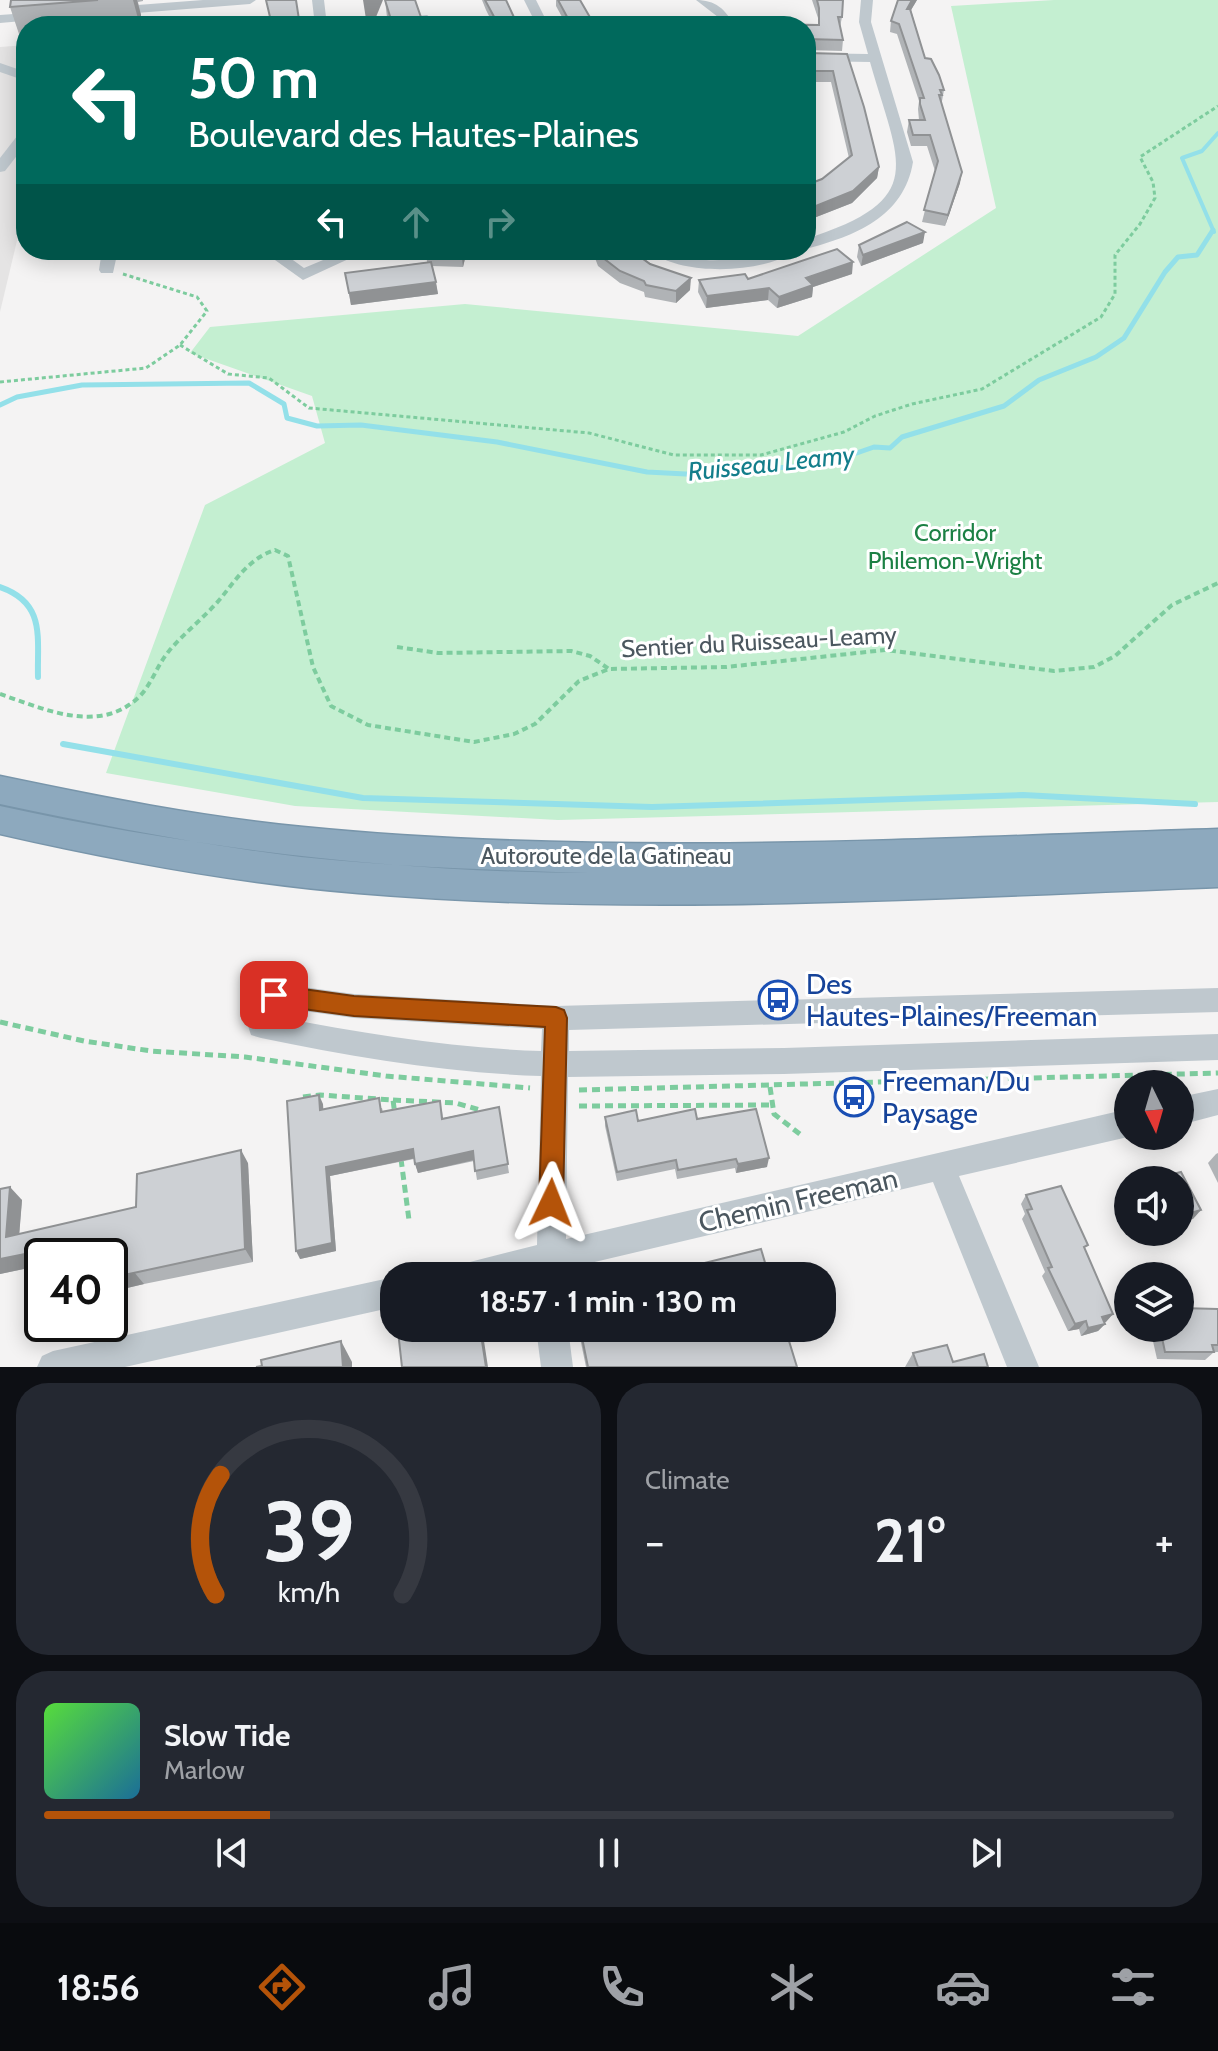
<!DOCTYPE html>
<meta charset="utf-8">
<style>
:root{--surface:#171b24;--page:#242831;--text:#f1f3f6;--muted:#9ea1a6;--line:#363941;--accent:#b45309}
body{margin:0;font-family:Cabin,sans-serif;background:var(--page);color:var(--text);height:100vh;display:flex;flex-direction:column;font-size:30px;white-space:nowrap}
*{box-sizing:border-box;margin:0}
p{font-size:26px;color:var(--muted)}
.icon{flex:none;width:44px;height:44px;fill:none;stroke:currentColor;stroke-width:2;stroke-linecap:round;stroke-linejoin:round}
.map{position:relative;height:1367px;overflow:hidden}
.sheet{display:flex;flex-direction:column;gap:16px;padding:16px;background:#0d0f14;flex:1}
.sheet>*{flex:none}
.top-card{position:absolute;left:16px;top:16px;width:800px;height:244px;border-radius:32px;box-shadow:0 4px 20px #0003;background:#00695c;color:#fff;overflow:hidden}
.needle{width:52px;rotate:175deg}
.fabs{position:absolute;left:1114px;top:1070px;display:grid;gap:16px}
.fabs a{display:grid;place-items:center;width:80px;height:80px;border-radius:50%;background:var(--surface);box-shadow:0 4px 20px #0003;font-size:40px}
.speed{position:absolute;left:24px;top:1238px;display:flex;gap:16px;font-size:40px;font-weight:700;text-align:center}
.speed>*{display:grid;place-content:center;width:104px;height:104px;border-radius:50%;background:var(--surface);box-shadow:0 4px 20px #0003;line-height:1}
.speed .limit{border:4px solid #111;border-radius:12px;background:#fff;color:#111}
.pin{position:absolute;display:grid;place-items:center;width:68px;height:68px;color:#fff;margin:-34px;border-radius:16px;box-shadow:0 4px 12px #0006}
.me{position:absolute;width:88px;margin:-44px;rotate:2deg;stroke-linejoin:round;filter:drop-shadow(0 0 6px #0008)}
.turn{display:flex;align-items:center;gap:28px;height:168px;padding:0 40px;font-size:36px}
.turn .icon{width:104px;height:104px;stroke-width:2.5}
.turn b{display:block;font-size:56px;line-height:68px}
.lanes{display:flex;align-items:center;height:76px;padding:0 40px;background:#0003;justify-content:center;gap:40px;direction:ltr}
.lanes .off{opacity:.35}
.big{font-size:60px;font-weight:700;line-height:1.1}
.sheet .tile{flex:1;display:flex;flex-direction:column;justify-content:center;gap:12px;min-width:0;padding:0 28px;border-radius:32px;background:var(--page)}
.sheet .dial{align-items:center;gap:0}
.dial svg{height:208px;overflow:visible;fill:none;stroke:var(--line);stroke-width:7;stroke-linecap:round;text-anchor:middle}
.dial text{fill:var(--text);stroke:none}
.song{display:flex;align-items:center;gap:24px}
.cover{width:96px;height:96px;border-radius:12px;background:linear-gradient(135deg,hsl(110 70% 55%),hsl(200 70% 35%))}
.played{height:8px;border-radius:4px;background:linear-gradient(90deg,var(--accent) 20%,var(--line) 20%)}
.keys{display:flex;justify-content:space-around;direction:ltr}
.heat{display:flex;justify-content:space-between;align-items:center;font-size:44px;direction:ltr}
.sheet .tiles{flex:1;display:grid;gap:16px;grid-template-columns:1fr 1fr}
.tile:last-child{grid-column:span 2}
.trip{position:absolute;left:380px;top:1262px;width:456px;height:80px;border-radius:32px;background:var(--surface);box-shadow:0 4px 20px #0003;font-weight:700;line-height:80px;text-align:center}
.tabs{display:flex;height:128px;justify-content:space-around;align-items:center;background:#090b0e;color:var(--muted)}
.tabs .icon{width:56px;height:56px}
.tabs .active{color:var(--accent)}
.tabs b{font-size:36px;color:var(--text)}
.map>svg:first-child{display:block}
.education{fill:#e5e4e4}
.green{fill:#c4efd1}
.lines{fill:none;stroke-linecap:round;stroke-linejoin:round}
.stream-far2{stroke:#93e0e9;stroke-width:4}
.stream-far1{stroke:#93e0e9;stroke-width:5}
.stream{stroke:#93e0e9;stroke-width:6}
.highway-casing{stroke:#7895aa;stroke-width:3}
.path-far2{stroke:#7dcc9e;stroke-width:3;stroke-dasharray:4 3;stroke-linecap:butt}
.path-far1{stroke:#7dcc9e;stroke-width:4;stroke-dasharray:6 4;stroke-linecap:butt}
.path{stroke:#7dcc9e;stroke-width:5;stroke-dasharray:8 5;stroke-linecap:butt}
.minor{fill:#bfc8ce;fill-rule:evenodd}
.highway{fill:#8da9be;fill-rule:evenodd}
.wall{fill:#b0b3b6}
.shaded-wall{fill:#909294}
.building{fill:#cdd0d4;stroke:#909294;stroke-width:2}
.route{fill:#b45309;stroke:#753606;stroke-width:2}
.labels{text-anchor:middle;stroke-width:6;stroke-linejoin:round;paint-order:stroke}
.park-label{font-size:24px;fill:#1c8044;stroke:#fff}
.street-label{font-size:24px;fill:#4b575f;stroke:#fff}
.water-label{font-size:26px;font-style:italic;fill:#137e8b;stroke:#fff}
.near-transit-label{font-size:28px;fill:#164399;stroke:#fff;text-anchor:start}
.near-street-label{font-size:28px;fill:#4b575f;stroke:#fff}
</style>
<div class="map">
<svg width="1218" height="1367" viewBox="0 0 1218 1367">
<rect width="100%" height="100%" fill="#f4f3f3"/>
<path class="education" d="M26,45V203L0,312V47Z"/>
<path class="green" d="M1054,0H1218V802L558,820L295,806L106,773L205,505L325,443L312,396L190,353L210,327L465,304L798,336L996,208L951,6Z"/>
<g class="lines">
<path class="stream-far2" d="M1214,232L1182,158L1202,151L1218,133"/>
<path class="stream-far1" d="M0,405L17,397L82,385L249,383L284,404L287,418L317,426L361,425L497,442L647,472L705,475L828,463L874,447L890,448L902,437L1004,406L1039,380L1096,357L1124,338L1165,272L1178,257L1197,255L1213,230"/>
<g class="stream">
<path d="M0,587C46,603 37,637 38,677"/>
<path d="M63,744L363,798L652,807L1023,795L1195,804"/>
</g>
<g class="highway-casing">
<path id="highway" d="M0,776C100,797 201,817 303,827C607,857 913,839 1218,829V887C932,898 644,917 358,893C237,883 118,861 0,834V806C194,848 390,872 589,873C493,870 397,867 301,857C200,845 100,825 0,804Z"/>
</g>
<g class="path-far2">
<path d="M180,345L228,374L269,378L309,408L589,433L674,455H761L844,432L875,416L912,404L982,389L1101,317L1115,294V255L1140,224L1155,198L1153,182L1140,157L1218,106"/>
<path d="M0,382L146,368L180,345L207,311L197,297L123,274"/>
</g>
<g class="path-far1">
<path d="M397,647L438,653L571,651L590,656L609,669"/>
<path d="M0,694C44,709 99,735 139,697C152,684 157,665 169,651C185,632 205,617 221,598C237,578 250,558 275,550L288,556L313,667L331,706L368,725L474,742L514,734L535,724L579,681L609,669L726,667L885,650L1054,671L1094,667L1115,656L1172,605L1218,583"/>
</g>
<g class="path">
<path d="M0,1022L84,1041L151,1051L245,1057L386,1076L530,1088"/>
<path d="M770,1087L774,1114L801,1135"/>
<path d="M579,1090L1218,1073"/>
<path d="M303,1097L320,1095L393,1100L395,1115"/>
<path d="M393,1100L456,1103L480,1110"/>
<path d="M579,1106L772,1105"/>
<path d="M401,1159L409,1220"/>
</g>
<g class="minor">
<path d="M203,0H256L250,4L111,15L105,11L111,7Z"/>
<path d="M312,0H324L326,17L331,26H319L314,17Z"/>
<path d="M524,0H536L549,26H537Z"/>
<path d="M696,0C715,0 726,9 734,26H722L718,17Z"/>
<path d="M861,0H873L871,22L913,162C904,217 855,236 806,249V239C930,199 899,165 870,62L806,61V53L868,54L859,22Z"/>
<path d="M41,12L47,16L45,19L0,23V15Z"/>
<path d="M427,15L443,26L425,23L356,26L362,22Z"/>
<path d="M0,63L26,72V81L0,72Z"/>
<path d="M26,130V144L5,171L0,172V158L21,131Z"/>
<path d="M102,250H118L113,273H101L99,270Z"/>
<path d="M261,250H279L304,268L347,250H368L303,280Z"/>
<path d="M378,250H394L396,253L388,258Z"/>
<path d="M650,250C672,250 685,260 706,260C736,262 765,250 795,250C768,274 677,277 650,250Z"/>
<path d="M274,983L354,994L556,1006L1218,988V1012L569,1030V1051L784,1048L1218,1034V1060L784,1074L568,1077L566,1239L1128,1109V1137L959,1176L1039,1367H1007L933,1182L565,1269L563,1276H454L458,1265L537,1245L541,1076C446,1073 354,1057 261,1038L251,1035L248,1026L265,987ZM282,1008L354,1018L542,1029L541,1051C452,1048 366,1034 278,1017Z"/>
<path d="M1218,1089V1115L1180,1125V1097Z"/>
<path d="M394,1277V1307L125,1367H37L42,1356L53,1351Z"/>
<path d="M536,1328H568L573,1367H541Z"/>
</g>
<use href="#highway" class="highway"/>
</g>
<g class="wall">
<path d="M11,0H143V1L138,2L141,15L140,26H26V36L20,37L10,7Z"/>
<path d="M385,0L424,26H388Z"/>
<path d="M482,0H506L518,26H494L486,10Z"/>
<path d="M556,0H580L595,26H567L556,6Z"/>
<path d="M812,0H843L842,17L840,27L843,40L842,51L806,50L807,53L847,54L879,167L877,178L852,203L806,221V185L822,179L849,158L831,82H806V26L818,25V18Z"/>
<path d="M898,0H917L911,10L925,58L944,90L942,101L941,102L960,183L945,226L922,222L935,171L927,146H911L907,132L909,120H919L918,109L919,101L897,34L890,32L891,21Z"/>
<path d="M26,221V241L19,222Z"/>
<path d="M923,243L861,266L857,257L859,245Z"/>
<path d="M29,250H71L31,255Z"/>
<path d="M305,250H340L318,259Z"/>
<path d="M426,250H467L463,267L432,266L438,294L351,305L345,273L427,262Z"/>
<path d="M592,250H631L690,290L676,303L645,297L644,292L620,283L598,266Z"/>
<path d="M852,274L813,287L812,297L777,308L768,300L706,308L698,292L699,280L748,279Z"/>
<path d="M323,1104V1110L382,1108L383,1112L442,1111L443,1118L499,1107L509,1173L477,1180L474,1161L418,1173L414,1159L330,1176L336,1251L300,1259Z"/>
<path d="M605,1117L638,1121L697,1119L767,1167L736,1173L735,1168L677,1179L675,1169L617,1181L605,1126Z"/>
<path d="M1218,1153V1183L1208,1163L1216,1154Z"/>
<path d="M248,1163L253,1262L144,1284L110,1292V1256L41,1310L29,1268L0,1274V1189L22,1200L19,1234L136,1207Z"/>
<path d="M1128,1188V1204L1123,1194Z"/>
<path d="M1026,1195L1085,1249L1113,1314L1105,1322V1324L1098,1331L1081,1336L1079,1329L1068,1331L1042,1276L1045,1272L1022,1219L1025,1214L1021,1204Z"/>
<path d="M1218,1309V1352H1214L1205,1360L1157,1359L1150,1328H1180Z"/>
<path d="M578,1328H785L797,1367H586Z"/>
<path d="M913,1353L953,1362L988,1367H905Z"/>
</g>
<g class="shaded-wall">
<path d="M133,0H137L141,15L140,26Z"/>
<path d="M363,0H383L376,17L366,19Z"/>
<path d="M912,0H917L905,20L907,9Z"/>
<path d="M270,17H275L277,26H271Z"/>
<path d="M879,167L877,178L852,203L806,221V210Z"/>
<path d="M962,172L960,183L945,226L948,215Z"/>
<path d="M925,232L923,243L861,266L863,255Z"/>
<path d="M317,250H340L318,259Z"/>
<path d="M461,250H467L463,267Z"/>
<path d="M853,262L852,274L813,287L812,297L777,308L779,297L806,278Z"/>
<path d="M691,278L690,290L676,303V291Z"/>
<path d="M436,282L438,294L351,305L349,293Z"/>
<path d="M769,288L768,300L706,308L707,296Z"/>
<path d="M319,1095L323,1104L324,1120L320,1110Z"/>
<path d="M413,1149L416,1158L330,1176L336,1251L300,1259L296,1251L326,1167Z"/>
<path d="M241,1150L248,1163L253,1262L245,1249Z"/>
<path d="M473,1151L474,1160L418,1173L415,1164Z"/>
<path d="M769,1158L767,1167L736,1173L738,1164Z"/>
<path d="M10,1187L22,1200L18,1250L6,1237Z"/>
<path d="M1201,1210L1193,1219L1180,1222V1216Z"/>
<path d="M30,1253L42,1265L0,1274V1259Z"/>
<path d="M134,1272L144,1284L110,1292V1278Z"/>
<path d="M42,1295V1309L41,1310L28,1298Z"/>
<path d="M1113,1314L1106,1322L1095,1324L1102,1317Z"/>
<path d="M1086,1321L1079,1329L1068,1331L1075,1324Z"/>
<path d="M1105,1324L1098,1331L1081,1336L1088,1328Z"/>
<path d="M480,1328H482L488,1367H486Z"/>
<path d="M341,1341L352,1362V1367H343Z"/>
</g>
<g class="building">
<path d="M11,0H98L10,7Z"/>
<path d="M266,0H296L300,26H277L275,17H270Z"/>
<path d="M385,0H415L424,26H393Z"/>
<path d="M485,0H506L518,26H499Z"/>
<path d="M558,0H580L595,26H572Z"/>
<path d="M817,0H843L842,17H838L843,40L807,39L806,41V26H759V24L819,25V8Z"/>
<path d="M898,0H912L907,9H910L925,58L931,59L939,75L944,90H940L942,95H939L962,172L948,215L924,210L938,161L930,135H913L909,120H925L920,104V98H924L899,24L891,21Z"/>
<path d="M688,17L689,24H696L697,26H672L668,18Z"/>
<path d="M806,49L807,53L847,54L864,107L879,167L853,191L806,210V185L822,179L852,155L833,71H806Z"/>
<path d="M26,186V221L19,222Z"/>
<path d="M907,222L925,232L863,255L859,245Z"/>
<path d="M837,249L853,262L806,278L813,285L779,297L769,288L707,296L699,280L745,274L748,279Z"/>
<path d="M596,250H631L650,264L691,278L676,291L646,285L644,281L620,271L598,254Z"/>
<path d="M431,262L436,282L349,293L345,273Z"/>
<path d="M319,1095L320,1110L379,1098L381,1112L440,1101L442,1119L499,1107L508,1164L475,1171L473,1151L415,1164L413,1149L326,1167L332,1243L296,1251L287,1101Z"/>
<path d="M695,1109L697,1119L756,1109L769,1158L738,1164L736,1159L678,1170L676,1160L617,1172L605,1117L636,1110L638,1121Z"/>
<path d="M241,1150L245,1249L110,1278V1256H42V1295L28,1298L30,1253L0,1259V1189L10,1187L6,1237L136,1207L137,1174Z"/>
<path d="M1181,1172L1201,1210L1180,1216V1180H1150Z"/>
<path d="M1061,1186L1088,1245L1084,1247L1113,1314L1102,1317L1105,1324L1088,1328L1086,1321L1075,1324L1048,1268L1052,1267L1027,1210L1032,1209L1026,1195Z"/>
<path d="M761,1249L769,1276H652Z"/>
<path d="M1180,1308L1218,1309V1345H1212L1214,1352H1165L1160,1328H1180Z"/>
<path d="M410,1328H480L486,1367H402L398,1331Z"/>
<path d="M580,1328H785L797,1367H588Z"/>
<path d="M341,1341L343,1367H256L262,1366L261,1360Z"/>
<path d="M947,1345L953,1362L984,1354L988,1367H918L913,1353Z"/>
</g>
<path class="route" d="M274,985L354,996L556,1007L564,1010L567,1018L563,1203L560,1212L551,1215L543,1212L539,1203L545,1027L354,1016L274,1005L266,1002L263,995L266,988Z"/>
<defs>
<g id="bus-ring" transform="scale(2)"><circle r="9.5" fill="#fff" stroke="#1a4fb4" stroke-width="1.5"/><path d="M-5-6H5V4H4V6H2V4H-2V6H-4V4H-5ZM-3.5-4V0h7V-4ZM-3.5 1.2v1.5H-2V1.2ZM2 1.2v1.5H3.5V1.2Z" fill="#1a4fb4"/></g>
</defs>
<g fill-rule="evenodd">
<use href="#bus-ring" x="778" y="1000"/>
<use href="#bus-ring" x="854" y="1097"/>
</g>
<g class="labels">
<g class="park-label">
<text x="955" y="541">Corridor<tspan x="955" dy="28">Philemon-Wright</tspan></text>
</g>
<g class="street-label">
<text transform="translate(759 642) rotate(-3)" y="8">Sentier du Ruisseau-Leamy</text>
<text x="606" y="864">Autoroute de la Gatineau</text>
</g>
<g class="water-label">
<text transform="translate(771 463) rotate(-6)" y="9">Ruisseau Leamy</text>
</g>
<g class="near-transit-label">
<text x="806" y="994">Des<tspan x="806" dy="32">Hautes-Plaines/Freeman</tspan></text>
<text x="882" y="1091">Freeman/Du<tspan x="882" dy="32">Paysage</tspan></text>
</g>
<g class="near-street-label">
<text transform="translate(798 1200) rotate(-13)" y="10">Chemin Freeman</text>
</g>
</g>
</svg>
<div class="fabs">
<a><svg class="needle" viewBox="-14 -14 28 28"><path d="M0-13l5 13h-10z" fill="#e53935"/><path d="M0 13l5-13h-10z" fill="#9ea1a6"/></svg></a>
<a><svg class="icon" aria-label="sound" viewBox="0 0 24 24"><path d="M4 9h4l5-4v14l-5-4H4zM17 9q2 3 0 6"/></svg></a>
<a><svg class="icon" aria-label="layers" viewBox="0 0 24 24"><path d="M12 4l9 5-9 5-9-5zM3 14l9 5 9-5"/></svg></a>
</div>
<div class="speed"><div class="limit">40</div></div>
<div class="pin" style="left:274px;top:995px;background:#d93025"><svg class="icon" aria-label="arrive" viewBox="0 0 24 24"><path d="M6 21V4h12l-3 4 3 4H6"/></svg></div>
<svg class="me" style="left:551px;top:1203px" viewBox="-20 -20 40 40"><path d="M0-17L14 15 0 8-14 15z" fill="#b45309" stroke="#fff" stroke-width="4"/></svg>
<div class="trip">18:57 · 1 min · 130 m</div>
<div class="top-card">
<div class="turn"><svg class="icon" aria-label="left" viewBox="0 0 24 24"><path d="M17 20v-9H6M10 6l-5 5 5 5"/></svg><div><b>50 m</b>Boulevard des Hautes-Plaines</div></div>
<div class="lanes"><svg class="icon" aria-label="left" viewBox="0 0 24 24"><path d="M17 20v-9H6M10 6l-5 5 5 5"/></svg><svg class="icon off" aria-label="ahead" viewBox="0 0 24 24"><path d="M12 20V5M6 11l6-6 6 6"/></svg><svg class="icon off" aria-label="right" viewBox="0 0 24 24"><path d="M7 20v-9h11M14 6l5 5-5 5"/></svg></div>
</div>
</div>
<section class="sheet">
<div class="tiles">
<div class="tile dial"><svg viewBox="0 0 100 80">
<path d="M14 69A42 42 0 1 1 86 69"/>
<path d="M14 69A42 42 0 0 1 16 23" stroke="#b45309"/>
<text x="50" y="56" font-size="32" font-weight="700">39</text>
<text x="50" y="72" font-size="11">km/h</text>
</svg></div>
<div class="tile"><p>Climate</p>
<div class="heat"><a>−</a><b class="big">21°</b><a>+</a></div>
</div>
<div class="tile">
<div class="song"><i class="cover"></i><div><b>Slow Tide</b><p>Marlow</p></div></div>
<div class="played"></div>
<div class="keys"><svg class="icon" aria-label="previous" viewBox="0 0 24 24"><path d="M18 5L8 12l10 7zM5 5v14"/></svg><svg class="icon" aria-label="pause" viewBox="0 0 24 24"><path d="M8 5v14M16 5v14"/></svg><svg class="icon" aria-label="next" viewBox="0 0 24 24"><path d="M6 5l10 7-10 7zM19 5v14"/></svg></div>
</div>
</div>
</section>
<nav class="tabs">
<b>18:56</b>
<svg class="icon active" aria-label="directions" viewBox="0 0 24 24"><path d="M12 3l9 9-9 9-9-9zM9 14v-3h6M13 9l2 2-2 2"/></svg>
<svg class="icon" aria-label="music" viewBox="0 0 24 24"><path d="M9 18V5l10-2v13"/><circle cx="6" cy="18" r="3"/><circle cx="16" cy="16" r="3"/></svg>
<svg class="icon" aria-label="phone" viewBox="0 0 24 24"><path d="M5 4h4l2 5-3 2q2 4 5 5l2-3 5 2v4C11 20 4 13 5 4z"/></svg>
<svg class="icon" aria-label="climate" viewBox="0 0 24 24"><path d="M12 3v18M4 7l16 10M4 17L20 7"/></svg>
<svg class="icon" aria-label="car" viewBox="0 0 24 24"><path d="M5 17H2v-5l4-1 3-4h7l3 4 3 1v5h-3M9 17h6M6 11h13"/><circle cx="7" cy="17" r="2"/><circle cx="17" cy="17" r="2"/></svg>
<svg class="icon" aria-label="filters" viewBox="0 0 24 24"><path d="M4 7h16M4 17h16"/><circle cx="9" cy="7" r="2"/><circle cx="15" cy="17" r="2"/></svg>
</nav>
